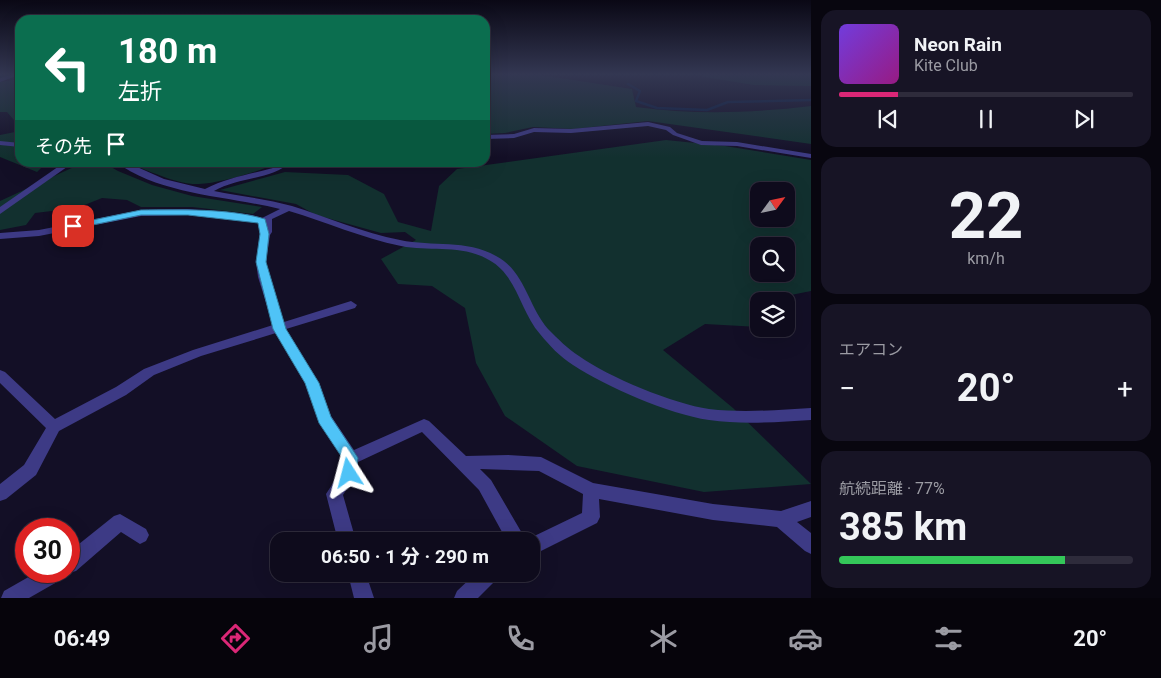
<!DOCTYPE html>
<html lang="ja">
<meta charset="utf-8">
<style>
:root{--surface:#0e0b1c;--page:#171425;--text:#f1f3f6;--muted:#9b9ba3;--line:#2e2b3b;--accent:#db2777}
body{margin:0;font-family:Roboto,"Noto Sans JP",sans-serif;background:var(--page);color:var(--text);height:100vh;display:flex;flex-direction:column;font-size:19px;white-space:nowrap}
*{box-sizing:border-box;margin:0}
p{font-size:16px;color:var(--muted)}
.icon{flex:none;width:28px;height:28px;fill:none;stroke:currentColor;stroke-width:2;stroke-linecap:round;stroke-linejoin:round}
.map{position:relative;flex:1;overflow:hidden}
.sheet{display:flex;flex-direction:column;gap:10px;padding:10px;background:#08060f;width:350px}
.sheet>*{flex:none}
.banner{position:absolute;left:15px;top:15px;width:475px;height:152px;border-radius:15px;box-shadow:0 5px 20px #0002,0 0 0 1px var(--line);background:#0b6e4f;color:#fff;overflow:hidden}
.needle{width:32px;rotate:57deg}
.fabs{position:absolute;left:750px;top:182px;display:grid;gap:10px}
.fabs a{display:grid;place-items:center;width:45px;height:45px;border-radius:10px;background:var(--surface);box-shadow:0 5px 20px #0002,0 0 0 1px var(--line);font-size:25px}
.speed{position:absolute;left:15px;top:518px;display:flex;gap:10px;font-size:25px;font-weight:700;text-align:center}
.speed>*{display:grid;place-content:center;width:65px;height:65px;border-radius:50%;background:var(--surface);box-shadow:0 5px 20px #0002,0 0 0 1px var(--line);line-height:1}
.speed .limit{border:8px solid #d22;background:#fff;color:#111}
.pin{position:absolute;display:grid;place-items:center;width:42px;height:42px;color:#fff;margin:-21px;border-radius:10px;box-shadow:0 2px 8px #0006}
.me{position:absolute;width:55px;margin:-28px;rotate:351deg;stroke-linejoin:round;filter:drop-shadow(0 0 4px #0008)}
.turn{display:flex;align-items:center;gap:18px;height:105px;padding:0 20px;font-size:22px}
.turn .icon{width:65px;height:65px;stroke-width:2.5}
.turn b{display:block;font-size:35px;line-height:42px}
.then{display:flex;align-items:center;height:48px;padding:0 20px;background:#0003;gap:10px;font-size:19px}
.big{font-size:38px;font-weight:700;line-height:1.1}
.sheet .widget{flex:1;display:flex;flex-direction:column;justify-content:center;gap:8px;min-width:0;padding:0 18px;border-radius:15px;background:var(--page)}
.sheet .dial{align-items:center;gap:0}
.dial b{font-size:65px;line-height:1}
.song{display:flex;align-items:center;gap:15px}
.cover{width:60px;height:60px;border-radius:8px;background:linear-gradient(135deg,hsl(260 70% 55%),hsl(310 70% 35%))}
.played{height:5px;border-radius:2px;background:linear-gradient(90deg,var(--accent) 20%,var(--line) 20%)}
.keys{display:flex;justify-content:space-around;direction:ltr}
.heat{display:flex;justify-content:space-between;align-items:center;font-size:28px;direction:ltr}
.charge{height:8px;border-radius:4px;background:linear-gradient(90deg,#34c759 77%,var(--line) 0)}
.trip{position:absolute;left:270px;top:532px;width:270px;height:50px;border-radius:15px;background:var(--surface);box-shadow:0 5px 20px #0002,0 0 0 1px var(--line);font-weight:700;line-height:50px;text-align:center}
.tabs{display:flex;height:80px;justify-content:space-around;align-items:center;background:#06040b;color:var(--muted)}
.tabs .icon{width:35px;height:35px}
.tabs .on{color:var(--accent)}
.tabs b{font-size:22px;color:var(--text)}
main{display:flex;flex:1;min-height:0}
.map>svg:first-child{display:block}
.green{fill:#12302f;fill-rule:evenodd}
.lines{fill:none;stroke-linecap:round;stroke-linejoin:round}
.stream{stroke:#0a1f44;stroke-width:2.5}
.river{fill:#0a1f44;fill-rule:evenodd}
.street{fill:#3d3a85;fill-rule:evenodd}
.route{fill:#4fc3f7;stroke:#337fa1}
</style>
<main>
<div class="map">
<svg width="811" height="598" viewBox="0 0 811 598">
<rect width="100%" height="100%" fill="#130f26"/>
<g class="green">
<path d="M485,75H540L632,89L636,107C694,115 753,113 811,106V144L648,121L573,129L533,127L505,133L485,134Z"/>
<path d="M702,75H811V86L754,85L704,77Z"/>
<path d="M13,80H20V127L7,112H0V82Z"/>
<path d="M20,131V162L46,163L37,172L0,157V135Z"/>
<path d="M666,140L725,146L811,160V291L786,296L782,301H759V327L705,324L663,350L733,408L811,484L704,492L577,466L505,416L476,363L465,308L432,286L398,284L381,259L416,240L405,232L381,233L316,215L296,204L220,190L285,172L348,175L384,194L398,222L431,231L439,186L457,169ZM759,191H786V219H759ZM759,246H786V274H759Z"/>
<path d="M90,163H104L118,171L152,185L192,196L262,207L253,214L192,207H141L127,200L102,198L77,208L35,213L26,225L0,230V201L76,166Z"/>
<path d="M128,163H277C258,172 220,183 199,184C177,185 148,170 128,163Z"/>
</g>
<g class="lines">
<path class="stream" d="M628,84L640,91L636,101L657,108L707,110L728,102L811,100"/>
<path class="river" d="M0,75H14L0,82Z"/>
<g class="street">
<path d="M11,75H19L0,82V78Z"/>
<path d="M648,122L670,127L677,133L702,141L737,142L811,154V158L737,146L701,145L673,135L666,130L648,126L571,133L534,132L514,138L485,139V135L514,134L534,128L571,129Z"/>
<path d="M0,141L20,143V147L0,145Z"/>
<path d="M65,162H74L0,214V207Z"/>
<path d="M116,162H126L164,179L205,189C226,178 246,175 269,169C278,167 282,162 291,162C271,180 238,177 214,191C239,196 267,199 292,206C327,217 363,233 400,240C433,247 466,239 496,256C525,271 528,306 548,329C558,339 568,349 579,356C608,377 674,404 709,409C743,413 777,410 811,408V420C777,422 743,425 709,420C668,414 607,387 573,365C560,357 549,345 540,334C520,311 517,275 489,260C462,244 431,252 401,246C362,238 326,222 289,211L272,219V232L270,235L266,262L268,277L284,322L351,301L357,305L355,308L286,329L319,383L331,416L354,450L424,419L429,421L466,456L508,455L541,457L593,483L713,504L781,511L811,501V517L797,522L811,533V554L805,551L777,527L713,520L599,499L600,517L597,523L531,556V541H507L479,490L422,432L358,462L357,473L343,495L356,541H338L326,494L341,471L343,459L319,422L305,383L276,333L201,356L154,375L126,395L59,431L36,475L6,499L0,501V484L24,465L46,428L0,383V370L5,372L55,419L116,387L144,369L193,350L273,325L258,277L256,262L260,234L258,223L188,215L141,216L39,236L0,239V233L39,230L141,210L188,209L252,215L262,218L280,209C228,196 160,195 116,162ZM480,469L539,471L583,494L582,513L526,540L491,480Z"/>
<path d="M120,514L146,529L149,535L146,541L140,544L121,532L76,571L69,573L66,572L64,578L29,598H1L4,591L39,571H69V552L114,516Z"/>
<path d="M348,574H366L374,598H354Z"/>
<path d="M475,574H497L495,581L478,598H454L457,591Z"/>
</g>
</g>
<linearGradient id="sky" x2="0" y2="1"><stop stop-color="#0a0815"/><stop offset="0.47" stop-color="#333752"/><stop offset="1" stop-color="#333752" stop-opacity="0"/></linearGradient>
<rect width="811" height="158" fill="url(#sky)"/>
<path class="route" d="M141,210C181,210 228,208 265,219L269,234L266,262L286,329L319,383L331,417L358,458L355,478L349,480L343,478L341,473L343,459L319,423L305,383L273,329L256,262L260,234L258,223L188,215H141L73,229L68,226L73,224Z"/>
</svg>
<div class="fabs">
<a><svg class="needle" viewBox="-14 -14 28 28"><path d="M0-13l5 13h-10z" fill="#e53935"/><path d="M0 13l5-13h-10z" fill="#9b9ba3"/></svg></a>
<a><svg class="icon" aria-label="search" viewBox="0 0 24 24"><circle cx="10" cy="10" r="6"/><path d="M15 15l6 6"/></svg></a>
<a><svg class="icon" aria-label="layers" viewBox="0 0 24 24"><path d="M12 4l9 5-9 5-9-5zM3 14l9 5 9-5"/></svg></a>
</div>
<div class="speed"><div class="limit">30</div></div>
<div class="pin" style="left:73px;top:226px;background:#d93025"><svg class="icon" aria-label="arrive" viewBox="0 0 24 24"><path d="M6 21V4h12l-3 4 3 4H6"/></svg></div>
<svg class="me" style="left:349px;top:473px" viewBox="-20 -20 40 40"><path d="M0-17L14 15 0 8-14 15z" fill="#4fc3f7" stroke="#fff" stroke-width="4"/></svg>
<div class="trip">06:50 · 1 分 · 290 m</div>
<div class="banner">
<div class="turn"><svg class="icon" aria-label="left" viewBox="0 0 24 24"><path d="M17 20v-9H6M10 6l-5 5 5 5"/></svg><div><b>180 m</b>左折</div></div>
<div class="then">その先<svg class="icon" aria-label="arrive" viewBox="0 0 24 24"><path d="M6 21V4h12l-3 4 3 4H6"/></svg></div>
</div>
</div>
<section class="sheet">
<div class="widget">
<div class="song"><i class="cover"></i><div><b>Neon Rain</b><p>Kite Club</p></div></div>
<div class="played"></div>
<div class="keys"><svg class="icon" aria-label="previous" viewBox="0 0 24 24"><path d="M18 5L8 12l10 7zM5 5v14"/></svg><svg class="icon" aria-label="pause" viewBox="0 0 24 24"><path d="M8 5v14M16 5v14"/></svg><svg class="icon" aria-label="next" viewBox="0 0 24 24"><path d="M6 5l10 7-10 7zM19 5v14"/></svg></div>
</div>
<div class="widget dial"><b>22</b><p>km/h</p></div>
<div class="widget"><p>エアコン</p>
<div class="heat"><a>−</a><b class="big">20°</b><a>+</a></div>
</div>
<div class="widget"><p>航続距離 · 77%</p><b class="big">385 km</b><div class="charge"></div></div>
</section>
</main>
<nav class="tabs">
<b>06:49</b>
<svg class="icon on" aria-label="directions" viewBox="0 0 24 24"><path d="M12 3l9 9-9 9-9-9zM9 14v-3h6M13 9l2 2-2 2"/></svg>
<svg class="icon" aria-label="music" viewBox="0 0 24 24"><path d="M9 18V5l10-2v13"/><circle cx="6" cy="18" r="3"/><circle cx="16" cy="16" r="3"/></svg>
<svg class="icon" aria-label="phone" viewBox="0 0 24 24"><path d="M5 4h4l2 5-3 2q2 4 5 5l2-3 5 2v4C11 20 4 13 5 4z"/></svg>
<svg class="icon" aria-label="climate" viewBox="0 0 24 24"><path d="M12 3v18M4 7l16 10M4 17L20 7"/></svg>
<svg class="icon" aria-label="car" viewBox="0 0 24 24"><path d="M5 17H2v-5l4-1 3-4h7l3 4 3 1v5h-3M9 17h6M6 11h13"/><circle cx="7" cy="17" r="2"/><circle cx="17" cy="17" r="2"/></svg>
<svg class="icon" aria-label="filters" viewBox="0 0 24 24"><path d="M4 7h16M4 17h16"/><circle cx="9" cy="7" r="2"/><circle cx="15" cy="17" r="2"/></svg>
<b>20°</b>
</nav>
